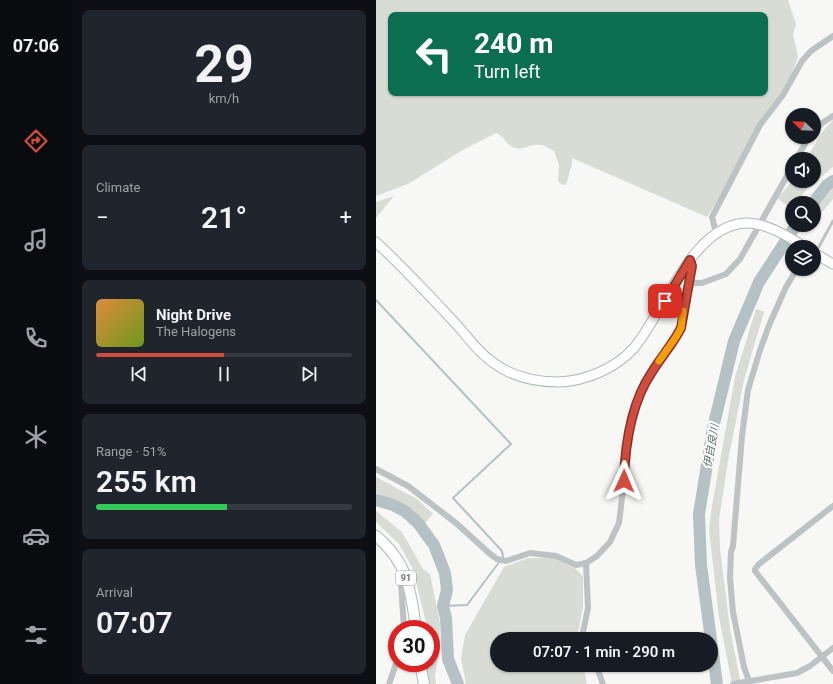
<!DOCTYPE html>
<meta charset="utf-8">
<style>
:root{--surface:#171b24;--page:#20242c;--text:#f1f3f6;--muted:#9ea1a6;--line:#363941;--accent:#d04c3c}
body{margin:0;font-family:Roboto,"Noto Sans JP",sans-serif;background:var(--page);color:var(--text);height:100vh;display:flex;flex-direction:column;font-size:15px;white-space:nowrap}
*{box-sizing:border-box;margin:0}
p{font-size:13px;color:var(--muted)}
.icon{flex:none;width:22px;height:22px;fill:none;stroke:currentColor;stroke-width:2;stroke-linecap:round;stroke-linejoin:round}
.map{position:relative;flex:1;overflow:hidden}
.drawer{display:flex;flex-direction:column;gap:10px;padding:10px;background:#0d0f14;width:304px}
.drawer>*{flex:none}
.banner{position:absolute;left:12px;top:12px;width:380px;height:84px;border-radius:8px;box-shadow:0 1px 3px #0004;background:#0b6e4f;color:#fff;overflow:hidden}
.needle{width:26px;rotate:293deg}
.tools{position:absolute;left:409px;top:108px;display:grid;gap:8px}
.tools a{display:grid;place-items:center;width:36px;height:36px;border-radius:50%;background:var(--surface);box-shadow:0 1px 3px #0004;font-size:20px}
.speed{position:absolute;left:12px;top:620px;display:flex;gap:8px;font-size:20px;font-weight:700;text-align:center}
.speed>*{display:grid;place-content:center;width:52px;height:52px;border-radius:50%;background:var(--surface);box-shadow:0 1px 3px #0004;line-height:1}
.speed .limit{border:6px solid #d22;background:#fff;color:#111}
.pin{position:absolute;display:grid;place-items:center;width:34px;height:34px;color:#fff;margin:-17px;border-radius:8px;box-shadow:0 2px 6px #0006}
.me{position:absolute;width:44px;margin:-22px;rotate:1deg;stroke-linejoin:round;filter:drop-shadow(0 0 3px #0008)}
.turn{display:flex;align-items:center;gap:14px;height:84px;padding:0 20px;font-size:18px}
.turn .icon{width:52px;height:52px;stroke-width:2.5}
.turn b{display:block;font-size:28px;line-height:34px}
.big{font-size:30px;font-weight:600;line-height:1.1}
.drawer .widget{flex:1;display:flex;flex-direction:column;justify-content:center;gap:6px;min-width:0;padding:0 14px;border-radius:8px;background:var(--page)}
.drawer .dial{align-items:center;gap:0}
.dial b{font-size:52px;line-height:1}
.song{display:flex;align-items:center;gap:12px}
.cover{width:48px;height:48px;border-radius:6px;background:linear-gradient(135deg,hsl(30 70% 55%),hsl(80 70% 35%))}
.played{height:4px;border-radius:2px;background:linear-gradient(90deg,var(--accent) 50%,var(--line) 50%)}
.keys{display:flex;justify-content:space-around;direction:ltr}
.heat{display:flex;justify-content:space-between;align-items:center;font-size:22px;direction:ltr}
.charge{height:6px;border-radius:3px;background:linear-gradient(90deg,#34c759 51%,var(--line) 0)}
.trip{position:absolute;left:114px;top:632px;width:228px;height:40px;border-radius:20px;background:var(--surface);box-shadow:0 1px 3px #0004;font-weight:600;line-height:40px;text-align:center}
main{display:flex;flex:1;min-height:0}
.tabs{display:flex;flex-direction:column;width:72px;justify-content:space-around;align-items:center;background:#090b0e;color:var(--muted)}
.tabs .icon{width:28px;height:28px}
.tabs .on{color:var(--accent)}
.tabs b{font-size:18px;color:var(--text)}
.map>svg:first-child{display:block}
.green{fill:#d8dcd5;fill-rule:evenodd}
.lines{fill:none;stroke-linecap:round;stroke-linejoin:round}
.stream{stroke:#b5c1c4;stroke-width:2}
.river{stroke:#b5c1c4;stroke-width:12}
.secondary-casing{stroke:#afb6b9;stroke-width:11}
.primary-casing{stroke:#b1b6b9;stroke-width:12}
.lane{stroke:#bdc2c4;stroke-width:3}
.street{stroke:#bdc2c4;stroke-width:6}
.secondary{stroke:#fff;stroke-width:9}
.primary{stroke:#fff;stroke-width:10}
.route-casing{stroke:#873127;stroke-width:10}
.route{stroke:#d04c3c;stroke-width:7}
.slow{stroke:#f59e0b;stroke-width:7}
.labels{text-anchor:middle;stroke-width:4;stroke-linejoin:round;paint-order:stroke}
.shield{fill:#fff;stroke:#949fa4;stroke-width:1}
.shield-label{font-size:9px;font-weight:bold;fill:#66767d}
.water-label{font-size:11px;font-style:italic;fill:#607478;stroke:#fff}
</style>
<main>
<nav class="tabs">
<b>07:06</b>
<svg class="icon on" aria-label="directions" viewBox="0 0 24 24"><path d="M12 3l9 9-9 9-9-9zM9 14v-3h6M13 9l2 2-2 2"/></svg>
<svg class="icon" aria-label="music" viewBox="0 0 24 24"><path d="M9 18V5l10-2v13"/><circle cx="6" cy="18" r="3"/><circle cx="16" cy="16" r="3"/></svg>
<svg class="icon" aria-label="phone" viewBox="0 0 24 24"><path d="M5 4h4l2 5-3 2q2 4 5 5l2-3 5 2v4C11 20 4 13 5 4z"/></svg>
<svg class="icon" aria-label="climate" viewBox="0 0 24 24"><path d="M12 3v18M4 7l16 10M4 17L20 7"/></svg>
<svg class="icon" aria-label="car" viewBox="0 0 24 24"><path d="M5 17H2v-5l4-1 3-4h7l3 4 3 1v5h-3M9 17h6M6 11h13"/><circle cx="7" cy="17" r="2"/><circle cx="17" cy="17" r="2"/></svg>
<svg class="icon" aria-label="filters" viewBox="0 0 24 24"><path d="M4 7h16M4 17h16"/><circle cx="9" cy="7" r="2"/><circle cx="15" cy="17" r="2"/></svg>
</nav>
<section class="drawer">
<div class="widget dial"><b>29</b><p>km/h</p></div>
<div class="widget"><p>Climate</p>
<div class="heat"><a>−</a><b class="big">21°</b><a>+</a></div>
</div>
<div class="widget">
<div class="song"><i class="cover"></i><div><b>Night Drive</b><p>The Halogens</p></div></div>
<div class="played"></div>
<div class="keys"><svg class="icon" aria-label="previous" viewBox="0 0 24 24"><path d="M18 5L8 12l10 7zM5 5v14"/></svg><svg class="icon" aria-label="pause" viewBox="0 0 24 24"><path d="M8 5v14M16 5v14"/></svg><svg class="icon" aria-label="next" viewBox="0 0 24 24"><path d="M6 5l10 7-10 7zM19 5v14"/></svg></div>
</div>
<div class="widget"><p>Range · 51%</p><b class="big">255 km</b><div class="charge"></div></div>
<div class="widget"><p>Arrival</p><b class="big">07:07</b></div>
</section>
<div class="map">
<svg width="457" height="684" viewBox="0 0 457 684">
<rect width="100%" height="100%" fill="#f7f7f5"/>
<g class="green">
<path d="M0,0H412L420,24L417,34L422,57L413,81L331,217L196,158V164L190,185L185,184L182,181L183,165L178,151C172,148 167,144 160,145C153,145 147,150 139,148C130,146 129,136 120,133L85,151L32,184L0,196ZM15,15H389V93H15Z"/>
<path d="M457,120V167L432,188L420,203H416L415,209L401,198L417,181H438V159H430L447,131Z"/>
<path d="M457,188V199L438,222V212Z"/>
<path d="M18,196L0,218V202Z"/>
<path d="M380,309L388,312L368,380L352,461L343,520L344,549L354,629L365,684H356L343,617L333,529L336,506L359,377Z"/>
<path d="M0,477L41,499L57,514L49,523L30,508L0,493Z"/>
<path d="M0,511L26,532L47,569L54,574L64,623L63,652L59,676L60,684H52L50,663H55V629H50V623L37,569L23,544L0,522Z"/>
<path d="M152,558H178L200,569L207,576V607L201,639H121V665H207L211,684H90L85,659L89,635L128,567Z"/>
</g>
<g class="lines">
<path class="stream" d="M0,300L135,444L77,498L126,551L127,557L91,605L67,606"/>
<g class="river">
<path d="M437,203L451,185L457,181"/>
<path d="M0,500L17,505L30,512L42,523L58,545L69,573L71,590L67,606L70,618L72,659L82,684"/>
<path d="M341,684L325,565L323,514L337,428L358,341L383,282L420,225"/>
</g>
<g class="secondary-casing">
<g id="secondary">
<path d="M0,242C28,268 54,296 80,324C92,337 100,350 115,361C134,376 159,382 183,382C210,381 240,368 258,348C289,311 316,224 371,223C391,223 413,237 429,247"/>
<path d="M438,253L457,264"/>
</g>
</g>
<g class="primary-casing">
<g id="primary">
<path d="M0,536C32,562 35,591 40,629"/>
<path d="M44,663L48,684"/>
</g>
</g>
<path class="lane" d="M440,252L457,221"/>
<g class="street">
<path d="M438,132L446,123L457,116"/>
<path d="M420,159L433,137"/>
<path d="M340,233L336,217L384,125L407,95L426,61L435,51L457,36"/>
<path d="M312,283H326L350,274L364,259L416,167"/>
<path d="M0,469L32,486L80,523L113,553L121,559L130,561L154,553L180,556L200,565L210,563L221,556L234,542L243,523L248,481V459L251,438L257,415L268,385L275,372L300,337L305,328L316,266L314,260"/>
<path d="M457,506L383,564L379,569V571L457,671"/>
<path d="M28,629L25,583L30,576"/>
<path d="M209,639L207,632L212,608L210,563"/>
<path d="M220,665L227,684"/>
<path d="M13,684L21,661"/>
<path d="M357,684L421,673L434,666L457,648"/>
<path d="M374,684L368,667L357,612L354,578L355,552L357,546L366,436L372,390L384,350L394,323L410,287L421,269"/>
</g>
<use href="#secondary" class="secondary"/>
<use href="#primary" class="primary"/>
</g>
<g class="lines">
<g class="route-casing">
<path id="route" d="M248,481C249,444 255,403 276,372C285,357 297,344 305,328L316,266L314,260L289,301"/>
</g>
<use href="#route" class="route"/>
<path class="slow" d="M283,361L300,337L305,328L307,311"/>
</g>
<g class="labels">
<rect class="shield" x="20" y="571" width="20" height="14" rx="3"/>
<g class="shield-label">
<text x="30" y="581">91</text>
</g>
<g class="water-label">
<text transform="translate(335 446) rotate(-80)" y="4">伊自良川</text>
</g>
</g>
</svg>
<div class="tools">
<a><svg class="needle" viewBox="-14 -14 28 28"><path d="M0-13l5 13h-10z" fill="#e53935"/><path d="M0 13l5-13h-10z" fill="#9ea1a6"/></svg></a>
<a><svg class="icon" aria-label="sound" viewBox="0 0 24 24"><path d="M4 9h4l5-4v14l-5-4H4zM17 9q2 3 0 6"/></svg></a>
<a><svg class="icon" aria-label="search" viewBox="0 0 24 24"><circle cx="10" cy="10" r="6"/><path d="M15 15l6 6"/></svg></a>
<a><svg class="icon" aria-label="layers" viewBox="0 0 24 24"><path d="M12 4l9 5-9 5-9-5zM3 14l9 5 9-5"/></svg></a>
</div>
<div class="speed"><div class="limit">30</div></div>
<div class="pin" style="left:289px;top:301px;background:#d93025"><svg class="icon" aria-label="arrive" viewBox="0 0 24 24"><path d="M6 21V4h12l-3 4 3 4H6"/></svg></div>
<svg class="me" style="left:248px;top:481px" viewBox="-20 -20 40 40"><path d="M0-17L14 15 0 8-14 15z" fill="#d04c3c" stroke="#fff" stroke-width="4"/></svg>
<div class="trip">07:07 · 1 min · 290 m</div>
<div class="banner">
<div class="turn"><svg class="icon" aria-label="left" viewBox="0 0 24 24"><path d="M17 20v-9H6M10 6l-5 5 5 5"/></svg><div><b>240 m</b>Turn left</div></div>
</div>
</div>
</main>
